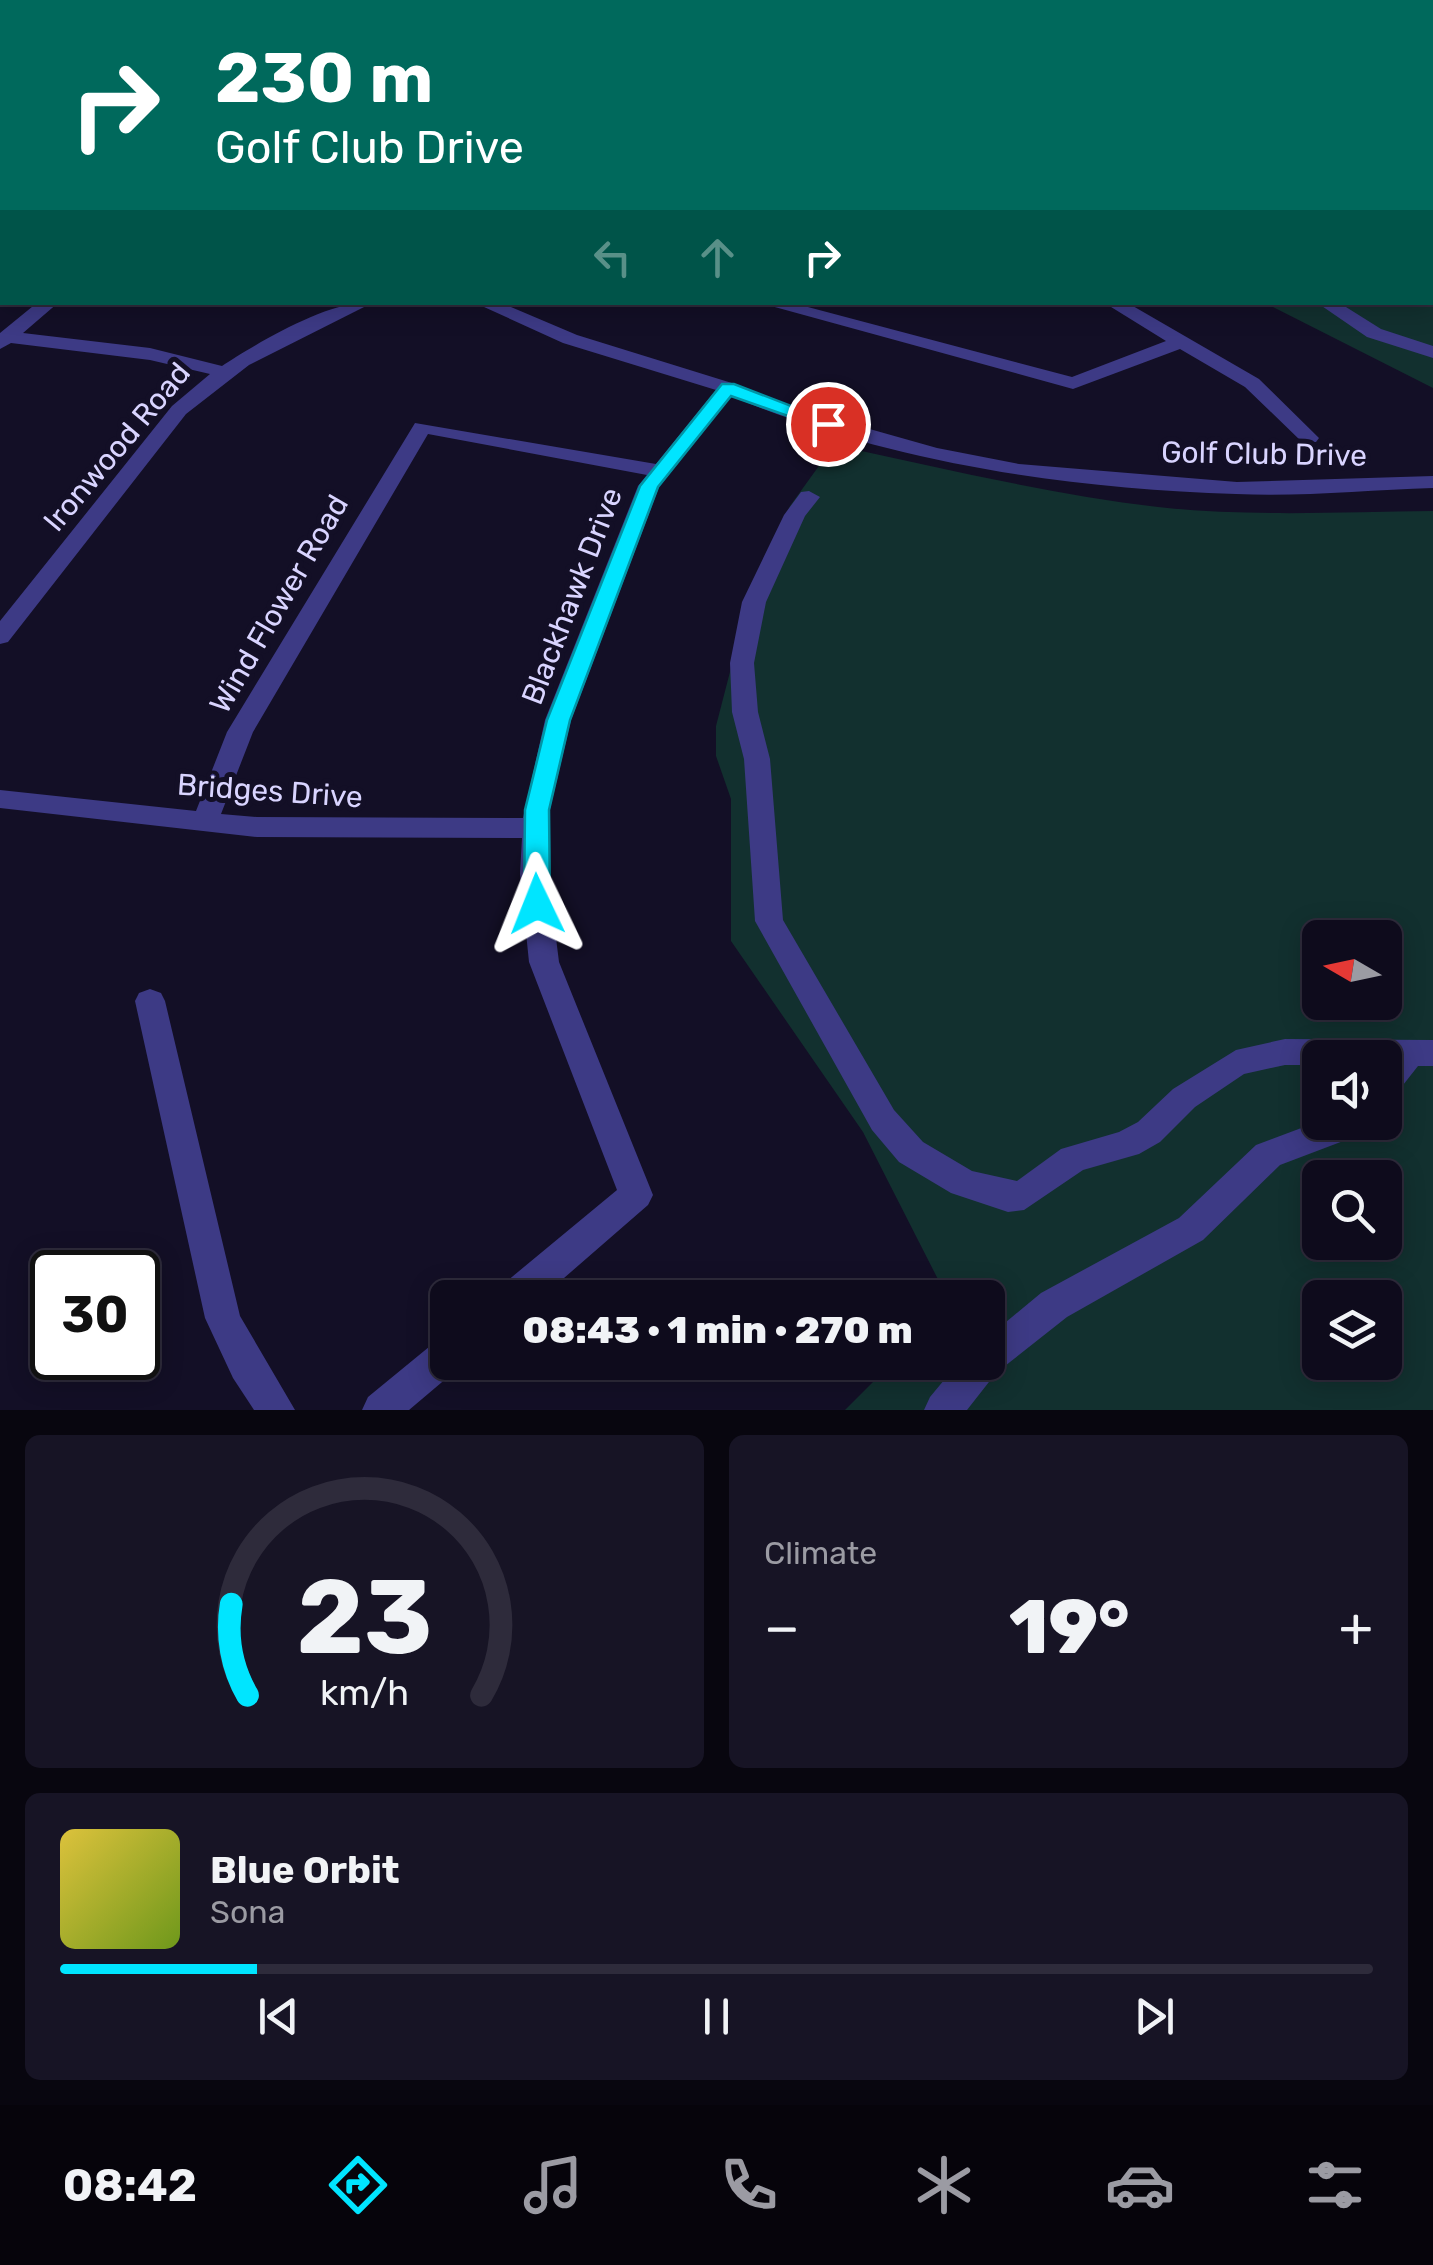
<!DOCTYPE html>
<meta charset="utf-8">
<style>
:root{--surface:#0e0b1c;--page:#171425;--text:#f1f3f6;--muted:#9b9ba3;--line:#2e2b3b;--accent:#00e5ff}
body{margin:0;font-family:Rubik,sans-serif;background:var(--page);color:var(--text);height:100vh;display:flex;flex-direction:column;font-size:38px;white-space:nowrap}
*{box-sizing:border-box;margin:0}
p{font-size:32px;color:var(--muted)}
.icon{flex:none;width:55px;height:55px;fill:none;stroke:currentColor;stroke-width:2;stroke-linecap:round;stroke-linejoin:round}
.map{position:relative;height:1410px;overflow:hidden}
.drawer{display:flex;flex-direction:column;gap:25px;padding:25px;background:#08060f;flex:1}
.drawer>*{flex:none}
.hud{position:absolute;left:0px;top:0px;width:1435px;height:305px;box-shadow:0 5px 25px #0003,0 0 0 2px var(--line);background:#00695c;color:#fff;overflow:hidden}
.needle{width:65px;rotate:279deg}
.controls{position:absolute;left:1302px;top:920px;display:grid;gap:20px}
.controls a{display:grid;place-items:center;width:100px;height:100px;border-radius:15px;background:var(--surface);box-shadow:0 5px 25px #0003,0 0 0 2px var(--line);font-size:50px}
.speed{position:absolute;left:30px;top:1250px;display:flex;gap:20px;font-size:50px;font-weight:700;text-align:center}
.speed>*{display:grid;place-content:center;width:130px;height:130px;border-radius:50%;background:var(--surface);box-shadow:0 5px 25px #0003,0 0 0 2px var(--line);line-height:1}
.speed .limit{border:5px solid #111;border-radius:15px;background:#fff;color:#111}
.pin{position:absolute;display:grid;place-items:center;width:85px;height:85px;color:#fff;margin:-42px;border:5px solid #fff;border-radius:50%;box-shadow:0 2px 10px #0007}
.me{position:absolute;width:110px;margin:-55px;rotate:358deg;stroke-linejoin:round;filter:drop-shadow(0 0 8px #0008)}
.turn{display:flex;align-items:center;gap:35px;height:210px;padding:0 50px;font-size:45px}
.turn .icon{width:130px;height:130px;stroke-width:2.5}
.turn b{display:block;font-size:70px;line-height:85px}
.lanes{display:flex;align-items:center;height:95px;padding:0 50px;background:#0003;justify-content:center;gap:50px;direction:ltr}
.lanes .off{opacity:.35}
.big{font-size:75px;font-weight:800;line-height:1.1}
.drawer .widget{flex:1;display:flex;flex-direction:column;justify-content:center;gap:15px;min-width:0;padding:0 35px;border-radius:15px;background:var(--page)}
.drawer .dial{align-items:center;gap:0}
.dial svg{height:260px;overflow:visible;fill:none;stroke:var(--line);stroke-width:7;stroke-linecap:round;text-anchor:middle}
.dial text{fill:var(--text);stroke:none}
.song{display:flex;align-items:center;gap:30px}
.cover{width:120px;height:120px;border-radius:15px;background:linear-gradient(135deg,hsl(50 70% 55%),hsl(80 70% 35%))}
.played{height:10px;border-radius:5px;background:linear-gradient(90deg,var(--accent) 15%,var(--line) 15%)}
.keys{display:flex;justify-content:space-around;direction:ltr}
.heat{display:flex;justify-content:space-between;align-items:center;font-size:55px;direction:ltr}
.drawer .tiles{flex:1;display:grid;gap:25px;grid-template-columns:1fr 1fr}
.widget:last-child{grid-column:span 2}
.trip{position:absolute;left:430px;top:1280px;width:575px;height:100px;border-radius:15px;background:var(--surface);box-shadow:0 5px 25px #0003,0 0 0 2px var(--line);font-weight:800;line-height:100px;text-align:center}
.tab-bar{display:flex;height:160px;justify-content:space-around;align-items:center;background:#06040b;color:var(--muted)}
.tab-bar .icon{width:70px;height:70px}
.tab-bar .selected{color:var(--accent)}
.tab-bar b{font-size:45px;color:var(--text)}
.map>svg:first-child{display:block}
.green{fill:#12302f;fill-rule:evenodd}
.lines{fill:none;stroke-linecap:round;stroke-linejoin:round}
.minor{fill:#3d3a85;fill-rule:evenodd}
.route{fill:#00e5ff;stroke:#0095a6;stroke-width:2.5}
.labels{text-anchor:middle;stroke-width:10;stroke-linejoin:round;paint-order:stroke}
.street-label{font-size:30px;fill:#d9d4ff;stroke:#130f26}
</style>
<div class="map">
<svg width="1433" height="1410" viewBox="0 0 1433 1410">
<rect width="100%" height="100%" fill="#130f26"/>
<g class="green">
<path d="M1433,108V388L1265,303L1432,302Z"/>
<path d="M834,445C941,468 1049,494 1158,507C1249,517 1341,512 1433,511V1410H845L892,1363L988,1362V1298L947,1297L863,1132L731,941V799L716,756V726L754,579L790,506ZM1320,938H1385V1002H1320ZM1320,1058H1385V1122H1320ZM1320,1178H1385V1242H1320ZM1320,1298H1385V1362H1320Z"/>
</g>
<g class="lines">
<g class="minor">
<path d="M681,0H693L694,2H682Z"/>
<path d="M1152,0H1173L1174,2H1153Z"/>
<path d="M1315,0H1331L1332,2H1316Z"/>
<rect x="1432" y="48" width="1" height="8"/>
<rect x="1432" y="107" width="1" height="8"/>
<path d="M38,302H59L23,333L150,348L222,366C254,345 334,297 370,304L249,365L186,414L8,642L0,644V621L172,406L210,374L150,360L11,343L0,349V333Z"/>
<path d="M473,302H499L577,335L735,384L788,406L937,448L1019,464L1237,482L1433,476V488C1368,490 1301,497 1236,494C1064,488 890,463 731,396L659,487L571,720L550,809L548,874L559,962L653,1195L648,1205L541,1298H497L501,1286L617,1190L529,962L520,874L522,838L257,837L0,808V790L196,811L227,732L415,423L656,464L716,390L563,343ZM428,434L647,475L638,486L545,720L523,818L257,817L221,814L253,732Z"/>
<path d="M757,302H789L1072,377L1166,341L1103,302H1126L1259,379L1319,438L1316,442H1302L1245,387L1180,349L1073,389Z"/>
<path d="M1316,302H1338L1381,329L1433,346V358L1367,337Z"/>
<path d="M809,491L820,497L805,516L766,602L754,663L758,712L770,759L783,920L894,1110L923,1142L972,1171L1017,1181L1061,1149L1119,1132L1138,1122L1173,1089L1236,1050L1285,1039L1433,1040V1066H1418L1396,1094L1385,1098V1058H1320V1065H1285L1244,1074L1195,1107L1160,1142L1139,1154L1083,1170L1024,1210L1008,1212L951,1193L899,1162L872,1130L755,921L744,759L732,712L730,663L742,602L784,515L801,492Z"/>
<path d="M150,989L161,993L165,1001L240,1316L295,1410H254L233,1378L205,1318L135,1001L139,993Z"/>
<path d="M1320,1121L1372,1122L1367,1132L1280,1165L1203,1240L1067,1317L996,1373L967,1410H924L930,1397L959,1362H988V1337L1041,1293L1179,1218L1256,1145Z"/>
<path d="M448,1337V1362H462L461,1366L409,1410H362L368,1397L435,1342Z"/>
</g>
</g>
<path class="route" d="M722,384H734L838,424L822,428L731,396L658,487L570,720L549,810L550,904L546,910H528L524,904L525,810L547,720L640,486Z"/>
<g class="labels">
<g class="street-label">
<text transform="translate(117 447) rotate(-50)" y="10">Ironwood Road</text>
<text transform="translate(1264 454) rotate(1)" y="10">Golf Club Drive</text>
<text transform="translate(572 596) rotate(-69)" y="10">Blackhawk Drive</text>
<text transform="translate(279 604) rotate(-60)" y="10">Wind Flower Road</text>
<text transform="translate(270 791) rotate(4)" y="10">Bridges Drive</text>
</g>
</g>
</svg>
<div class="controls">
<a><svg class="needle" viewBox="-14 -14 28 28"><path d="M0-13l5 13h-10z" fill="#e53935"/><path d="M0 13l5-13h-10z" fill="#9b9ba3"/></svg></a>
<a><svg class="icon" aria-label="sound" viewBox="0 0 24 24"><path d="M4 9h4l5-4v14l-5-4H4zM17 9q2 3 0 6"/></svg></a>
<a><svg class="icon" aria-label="search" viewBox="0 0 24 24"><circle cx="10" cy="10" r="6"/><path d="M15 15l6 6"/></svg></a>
<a><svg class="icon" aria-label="layers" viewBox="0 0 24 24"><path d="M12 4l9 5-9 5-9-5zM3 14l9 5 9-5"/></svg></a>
</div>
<div class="speed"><div class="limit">30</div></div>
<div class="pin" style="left:828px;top:424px;background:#d93025"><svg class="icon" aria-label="arrive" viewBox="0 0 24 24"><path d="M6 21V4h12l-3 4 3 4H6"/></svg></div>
<svg class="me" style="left:537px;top:904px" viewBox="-20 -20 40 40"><path d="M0-17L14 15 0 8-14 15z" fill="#00e5ff" stroke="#fff" stroke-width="4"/></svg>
<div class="trip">08:43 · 1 min · 270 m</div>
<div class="hud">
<div class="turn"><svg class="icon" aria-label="right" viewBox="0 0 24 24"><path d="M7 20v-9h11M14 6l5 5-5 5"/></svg><div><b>230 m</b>Golf Club Drive</div></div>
<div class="lanes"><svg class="icon off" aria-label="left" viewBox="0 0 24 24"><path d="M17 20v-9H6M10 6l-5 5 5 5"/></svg><svg class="icon off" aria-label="ahead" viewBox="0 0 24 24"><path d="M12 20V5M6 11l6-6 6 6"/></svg><svg class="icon" aria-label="right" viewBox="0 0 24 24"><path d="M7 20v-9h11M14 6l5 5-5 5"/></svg></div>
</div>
</div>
<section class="drawer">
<div class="tiles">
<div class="widget dial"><svg viewBox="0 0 100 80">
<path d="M14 69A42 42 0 1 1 86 69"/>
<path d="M14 69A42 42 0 0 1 9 41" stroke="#00e5ff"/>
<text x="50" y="56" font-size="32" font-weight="700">23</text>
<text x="50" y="72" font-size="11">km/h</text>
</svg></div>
<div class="widget"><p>Climate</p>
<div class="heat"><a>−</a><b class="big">19°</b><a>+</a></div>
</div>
<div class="widget">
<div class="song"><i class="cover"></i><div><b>Blue Orbit</b><p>Sona</p></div></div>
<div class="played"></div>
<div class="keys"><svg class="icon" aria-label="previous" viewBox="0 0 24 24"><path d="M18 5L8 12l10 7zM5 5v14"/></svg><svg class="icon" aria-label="pause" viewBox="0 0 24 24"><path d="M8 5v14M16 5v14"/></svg><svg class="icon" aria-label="next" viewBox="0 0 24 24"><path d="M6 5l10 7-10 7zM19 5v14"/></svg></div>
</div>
</div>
</section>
<nav class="tab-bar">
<b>08:42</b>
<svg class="icon selected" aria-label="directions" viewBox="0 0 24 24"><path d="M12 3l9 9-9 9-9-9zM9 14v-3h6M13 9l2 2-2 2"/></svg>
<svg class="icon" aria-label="music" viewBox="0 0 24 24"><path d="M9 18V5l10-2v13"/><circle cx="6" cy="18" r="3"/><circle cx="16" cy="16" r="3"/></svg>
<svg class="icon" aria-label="phone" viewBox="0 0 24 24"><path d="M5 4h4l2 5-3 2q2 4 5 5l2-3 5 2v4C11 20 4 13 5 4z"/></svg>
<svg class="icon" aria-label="climate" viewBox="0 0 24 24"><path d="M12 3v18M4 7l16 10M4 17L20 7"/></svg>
<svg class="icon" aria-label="car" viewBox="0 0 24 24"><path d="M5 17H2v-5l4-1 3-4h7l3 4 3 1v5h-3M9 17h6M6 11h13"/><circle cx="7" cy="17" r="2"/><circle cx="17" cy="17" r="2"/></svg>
<svg class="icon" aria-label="filters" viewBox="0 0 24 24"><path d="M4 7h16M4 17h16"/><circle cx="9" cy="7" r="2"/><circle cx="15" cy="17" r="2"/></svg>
</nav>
